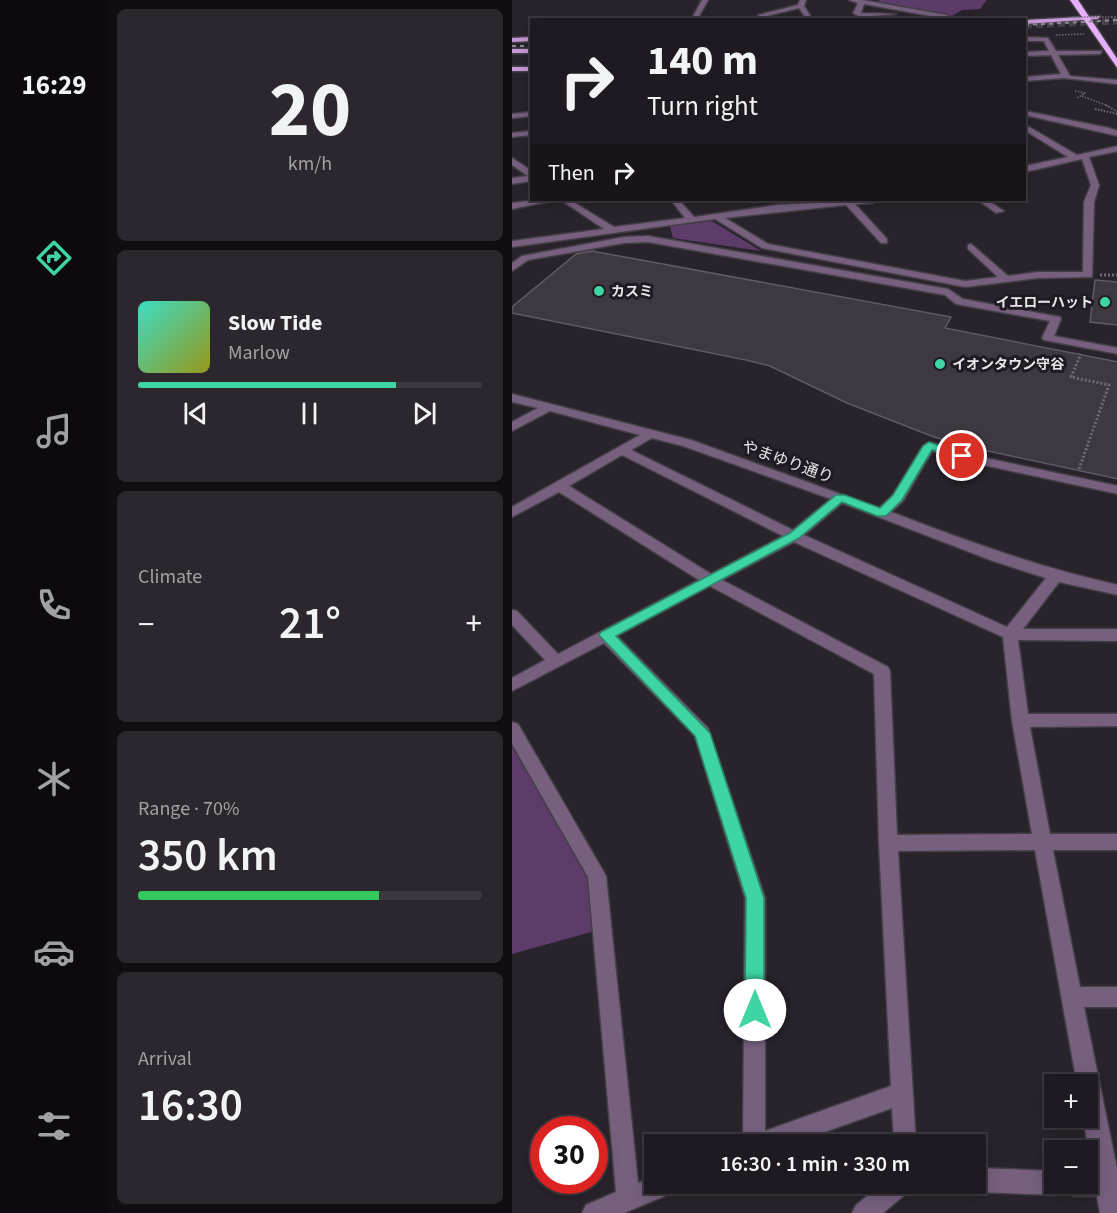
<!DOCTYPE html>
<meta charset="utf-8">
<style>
:root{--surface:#1f1a21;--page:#2c272e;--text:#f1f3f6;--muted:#a1a1a5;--line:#3c383f;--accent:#3ed4a3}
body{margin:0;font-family:"Source Sans 3","Noto Sans JP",sans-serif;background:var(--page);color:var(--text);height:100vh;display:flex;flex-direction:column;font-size:22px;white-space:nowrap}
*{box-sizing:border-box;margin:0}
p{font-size:20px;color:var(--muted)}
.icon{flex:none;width:33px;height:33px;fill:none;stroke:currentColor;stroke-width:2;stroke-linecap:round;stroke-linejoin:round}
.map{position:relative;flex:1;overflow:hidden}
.panel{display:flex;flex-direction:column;gap:9px;padding:9px;background:#110e12;width:404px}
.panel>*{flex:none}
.hud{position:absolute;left:18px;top:18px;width:496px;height:183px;border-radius:0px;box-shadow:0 3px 15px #0003,0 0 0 2px var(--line);background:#1f1a21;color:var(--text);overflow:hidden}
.fabs{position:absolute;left:532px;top:1074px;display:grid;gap:12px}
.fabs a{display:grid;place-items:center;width:54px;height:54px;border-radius:0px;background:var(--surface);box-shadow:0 3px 15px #0003,0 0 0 2px var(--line);font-size:30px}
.speed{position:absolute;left:18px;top:1116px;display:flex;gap:12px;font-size:30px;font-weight:700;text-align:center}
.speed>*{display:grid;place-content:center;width:78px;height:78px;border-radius:50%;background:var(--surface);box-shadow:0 3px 15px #0003,0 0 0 2px var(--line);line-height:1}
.speed .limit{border:9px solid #d22;background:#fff;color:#111}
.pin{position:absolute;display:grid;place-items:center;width:51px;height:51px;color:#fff;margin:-26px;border:3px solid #fff;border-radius:50%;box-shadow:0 2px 6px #0007}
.me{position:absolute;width:66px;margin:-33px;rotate:0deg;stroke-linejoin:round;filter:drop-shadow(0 0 4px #0008)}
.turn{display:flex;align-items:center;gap:21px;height:126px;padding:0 18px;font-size:27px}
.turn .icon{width:78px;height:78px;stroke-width:2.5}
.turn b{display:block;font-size:42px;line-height:51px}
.then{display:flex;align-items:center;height:57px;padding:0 18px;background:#0003;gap:12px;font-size:22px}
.big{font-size:45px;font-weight:600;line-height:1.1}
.panel .card{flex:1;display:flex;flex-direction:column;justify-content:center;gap:9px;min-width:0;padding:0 21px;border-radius:9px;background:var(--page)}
.panel .dial{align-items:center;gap:0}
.dial b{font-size:78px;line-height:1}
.song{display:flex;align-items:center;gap:18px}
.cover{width:72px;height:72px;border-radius:9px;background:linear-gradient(135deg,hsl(170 70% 55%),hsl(60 70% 35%))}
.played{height:6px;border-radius:3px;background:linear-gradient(90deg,var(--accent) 75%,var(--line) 75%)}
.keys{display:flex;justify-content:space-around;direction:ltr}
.heat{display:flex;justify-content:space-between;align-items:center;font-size:33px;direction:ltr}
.charge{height:9px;border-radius:4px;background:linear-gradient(90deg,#34c759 70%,var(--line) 0)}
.trip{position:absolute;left:132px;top:1134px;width:342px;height:60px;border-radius:0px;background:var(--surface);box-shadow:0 3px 15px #0003,0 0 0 2px var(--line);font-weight:600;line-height:60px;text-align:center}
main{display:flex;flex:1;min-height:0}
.tabs{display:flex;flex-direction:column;width:108px;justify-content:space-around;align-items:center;background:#0c0a0d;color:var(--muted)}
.tabs .icon{width:42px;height:42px}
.tabs .on{color:var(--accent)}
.tabs b{font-size:27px;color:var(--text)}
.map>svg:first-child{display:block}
.green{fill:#5d3c6a}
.building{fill:#3e3841;stroke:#615964;stroke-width:1.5}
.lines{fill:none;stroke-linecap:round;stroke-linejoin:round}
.major-tunnel{stroke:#464049;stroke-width:7;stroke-dasharray:7 4;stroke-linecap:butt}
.minor-casing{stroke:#443e47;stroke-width:3}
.major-casing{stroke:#443e47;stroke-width:3}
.highway-casing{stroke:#443e47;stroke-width:3}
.path-far2{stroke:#706b72;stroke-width:1.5;stroke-dasharray:1.5 1.5;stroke-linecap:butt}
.path-far1{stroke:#706b72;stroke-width:2;stroke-dasharray:1.5 1.5;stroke-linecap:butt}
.path{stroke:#706b72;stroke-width:3;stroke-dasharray:2 2;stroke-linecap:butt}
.minor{fill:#76607e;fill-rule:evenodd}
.major{fill:#c699d8;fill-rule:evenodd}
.highway{fill:#e6affc;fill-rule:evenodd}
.rail{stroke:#8f8a92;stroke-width:2;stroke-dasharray:4 4;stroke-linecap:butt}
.path-bridge{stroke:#706b72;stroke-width:1.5;stroke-dasharray:1.5 1.5;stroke-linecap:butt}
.route{fill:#3ed4a3;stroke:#288a6a;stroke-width:1.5}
.poi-dot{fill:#3ed4a3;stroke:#201a22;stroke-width:2}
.labels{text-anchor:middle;stroke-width:6;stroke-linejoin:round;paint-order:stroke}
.far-poi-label{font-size:14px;font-weight:bold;fill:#e9e5eb;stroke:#201a22;text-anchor:start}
.street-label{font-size:16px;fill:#e9e5eb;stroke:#201a22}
</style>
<main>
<nav class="tabs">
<b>16:29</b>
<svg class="icon on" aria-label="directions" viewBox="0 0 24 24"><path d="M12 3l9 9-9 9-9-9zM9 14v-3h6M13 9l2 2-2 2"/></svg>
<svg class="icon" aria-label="music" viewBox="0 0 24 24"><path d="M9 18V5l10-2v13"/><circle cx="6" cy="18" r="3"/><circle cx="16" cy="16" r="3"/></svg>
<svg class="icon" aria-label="phone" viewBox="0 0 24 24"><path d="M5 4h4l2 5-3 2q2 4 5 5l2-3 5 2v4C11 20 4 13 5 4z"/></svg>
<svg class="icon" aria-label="climate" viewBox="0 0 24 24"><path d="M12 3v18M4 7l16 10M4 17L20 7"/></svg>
<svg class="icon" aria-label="car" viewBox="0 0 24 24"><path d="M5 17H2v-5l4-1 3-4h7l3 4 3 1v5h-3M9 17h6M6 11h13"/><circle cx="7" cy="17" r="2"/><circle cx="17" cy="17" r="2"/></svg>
<svg class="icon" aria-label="filters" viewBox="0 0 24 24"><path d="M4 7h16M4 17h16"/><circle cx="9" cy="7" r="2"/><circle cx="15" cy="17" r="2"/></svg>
</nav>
<section class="panel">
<div class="card dial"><b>20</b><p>km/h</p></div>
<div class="card">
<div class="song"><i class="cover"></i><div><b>Slow Tide</b><p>Marlow</p></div></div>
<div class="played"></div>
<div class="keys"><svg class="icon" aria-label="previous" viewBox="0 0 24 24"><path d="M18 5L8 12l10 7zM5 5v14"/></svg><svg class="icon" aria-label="pause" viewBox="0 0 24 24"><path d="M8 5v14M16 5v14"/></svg><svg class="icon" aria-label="next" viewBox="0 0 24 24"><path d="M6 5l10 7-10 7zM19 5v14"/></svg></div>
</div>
<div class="card"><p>Climate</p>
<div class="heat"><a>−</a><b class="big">21°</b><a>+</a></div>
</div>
<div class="card"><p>Range · 70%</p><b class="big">350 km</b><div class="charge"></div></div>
<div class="card"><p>Arrival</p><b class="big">16:30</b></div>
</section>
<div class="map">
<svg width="606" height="1213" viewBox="0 0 606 1213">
<rect width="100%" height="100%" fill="#29232c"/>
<g class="green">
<path d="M367,0H475L468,9L450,10L440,16L365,3Z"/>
<path d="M200,221L249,251L161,238L158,226Z"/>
<path d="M0,729L85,876L90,929L0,954Z"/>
</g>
<g class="building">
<path d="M80,251L439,317L433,328L606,362V479L462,448L422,437L335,403L258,366L234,360L0,313V307L64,254Z"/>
<path d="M583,280L606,282V325L578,322Z"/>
</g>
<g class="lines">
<path class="major-tunnel" d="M513,25L606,21"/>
<g class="minor-casing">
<g id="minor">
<path d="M190,0H196L185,20H179Z"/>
<path d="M288,0H294L292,6L301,20H295L287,8L255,16L262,20H253L246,15L286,5Z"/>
<path d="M337,0H350L435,15L441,20L352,4L349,13L384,14L348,17L341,13L346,3Z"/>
<path d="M513,37L536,38L544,51H590L588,54L546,55L558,76L606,80V84L552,78L513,81V77L549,74L539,55L513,56V52L537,51L532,41H513Z"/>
<path d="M513,111L597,128L606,131V136L513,115Z"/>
<path d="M20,112V116L0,118V114Z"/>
<path d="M517,127L565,155L606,146V151L577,157L587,185L582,202L580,277L526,278L453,287L250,248L203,219L0,247V241L92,229L49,200H58L102,227L173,218L159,200H167L182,217L265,205L364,200L360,203L343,204L375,239V243H369L334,205L213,218L256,244L453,281L486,277L456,249V245L459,244L496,276L526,272H571L572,202L579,185L570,159L513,172V166L556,157L514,131L513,129Z"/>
<path d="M20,131V135L0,137V133Z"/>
<path d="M0,158L20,171V181L0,184V178L16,176L0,165Z"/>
<path d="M25,200H43L0,209V203Z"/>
<path d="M466,200H475L492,211L484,213Z"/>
<path d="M136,236L436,289L451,299L548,317L549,319L542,336L606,348V354L532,340L530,338L538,321L444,304L433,295L136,242L112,243L16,260L0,271V263L10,256L112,237Z"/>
<path d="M0,394L179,440L367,508L381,495L411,446L417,442L469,457L606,486V494L467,464L420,451L391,501L379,512C455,541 525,567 606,585V595L547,582L511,629H606V641L506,640L516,714H606V726L518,727L538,834H606V850H541L568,987H606V1007H572L606,1174V1213H588L585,1196H562L554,1192L552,1189L543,1195L464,1192L456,1188L454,1184H464V1168L543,1171V1184H576V1173H581L571,1118H576V1084H565L523,850L386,851L404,1144H382L380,1108L279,1144H231L233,898L183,736L92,643L0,691V678L33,660L0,625V610L5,611L46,654L187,580L47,492L0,517V507L128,435L38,411L0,431V422L26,408L0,402ZM140,438L171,446L319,499L281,530L119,450ZM110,455L271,536L199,574L57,486ZM330,503L481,561L534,578L495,627L292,535ZM282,542L491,637L500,721L520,834L385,835L378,671L376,667L210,580ZM198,586L362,674L367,843L379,1086L253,1131V898L196,728L105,636Z"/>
<path d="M0,722L6,724L94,876L126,1183L142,1177V1184H166L162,1192L112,1213H70L74,1205L104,1192L76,877L0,744Z"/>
<path d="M370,1184H400L396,1192L371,1213H340L344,1205Z"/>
</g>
</g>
<g class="major-casing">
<g id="major">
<path d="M588,16L586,19L513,24V20Z"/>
<path d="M20,37V41L0,42V38Z"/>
<rect x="0" y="49" width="20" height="4"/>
<rect x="0" y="67" width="20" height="4"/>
</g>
</g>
<g class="highway-casing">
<path id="highway" d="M558,0H566L606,60V69Z"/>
</g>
<g class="path-far2">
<path d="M544,35L572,34"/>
<path d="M563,91L573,93L565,98"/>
<path d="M570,96L596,106"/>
</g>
<g class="path-far1">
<path d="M594,105L606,112"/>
<path d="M583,109L606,114"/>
</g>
<g class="path">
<path d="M588,275H606"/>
<path d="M567,469L597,385L559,377L569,354"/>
</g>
<use href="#minor" class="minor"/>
<use href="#major" class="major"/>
<use href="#highway" class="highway"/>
<g class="rail">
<path d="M513,25L606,20"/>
<path d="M0,46H20"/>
</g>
<path class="path-bridge" d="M560,17H606"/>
</g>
<path class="route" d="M417,442L456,456L450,459L420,450L390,500L374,516H365L330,502L287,538L104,636L198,733L252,898V1010L249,1017L243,1020L236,1017L233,1010L234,898L183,736L87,635L89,632L278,533L324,495H333L368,508L381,495L411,446Z"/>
<g class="poi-dot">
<circle cx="87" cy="291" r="6"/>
<circle cx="593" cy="302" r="6"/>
<circle cx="428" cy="364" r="6"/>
</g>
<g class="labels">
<g class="far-poi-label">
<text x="99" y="296">カスミ</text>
<text x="581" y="307" text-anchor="end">イエローハット</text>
<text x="440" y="369">イオンタウン守谷</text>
</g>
<g class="street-label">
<text transform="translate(276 461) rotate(20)" y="6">やまゆり通り</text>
</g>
</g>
</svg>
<div class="fabs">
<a>+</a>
<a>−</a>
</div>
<div class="speed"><div class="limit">30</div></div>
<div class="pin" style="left:450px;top:456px;background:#d93025"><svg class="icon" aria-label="arrive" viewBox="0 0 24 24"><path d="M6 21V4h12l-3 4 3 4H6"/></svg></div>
<svg class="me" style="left:243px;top:1010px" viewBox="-20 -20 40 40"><circle r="19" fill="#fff"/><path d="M0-13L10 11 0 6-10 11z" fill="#3ed4a3"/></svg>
<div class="trip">16:30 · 1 min · 330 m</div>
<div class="hud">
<div class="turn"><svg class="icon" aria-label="right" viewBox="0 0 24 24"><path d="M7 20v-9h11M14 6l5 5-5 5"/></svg><div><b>140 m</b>Turn right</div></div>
<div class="then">Then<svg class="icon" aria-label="right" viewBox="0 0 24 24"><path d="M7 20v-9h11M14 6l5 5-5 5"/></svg></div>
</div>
</div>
</main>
